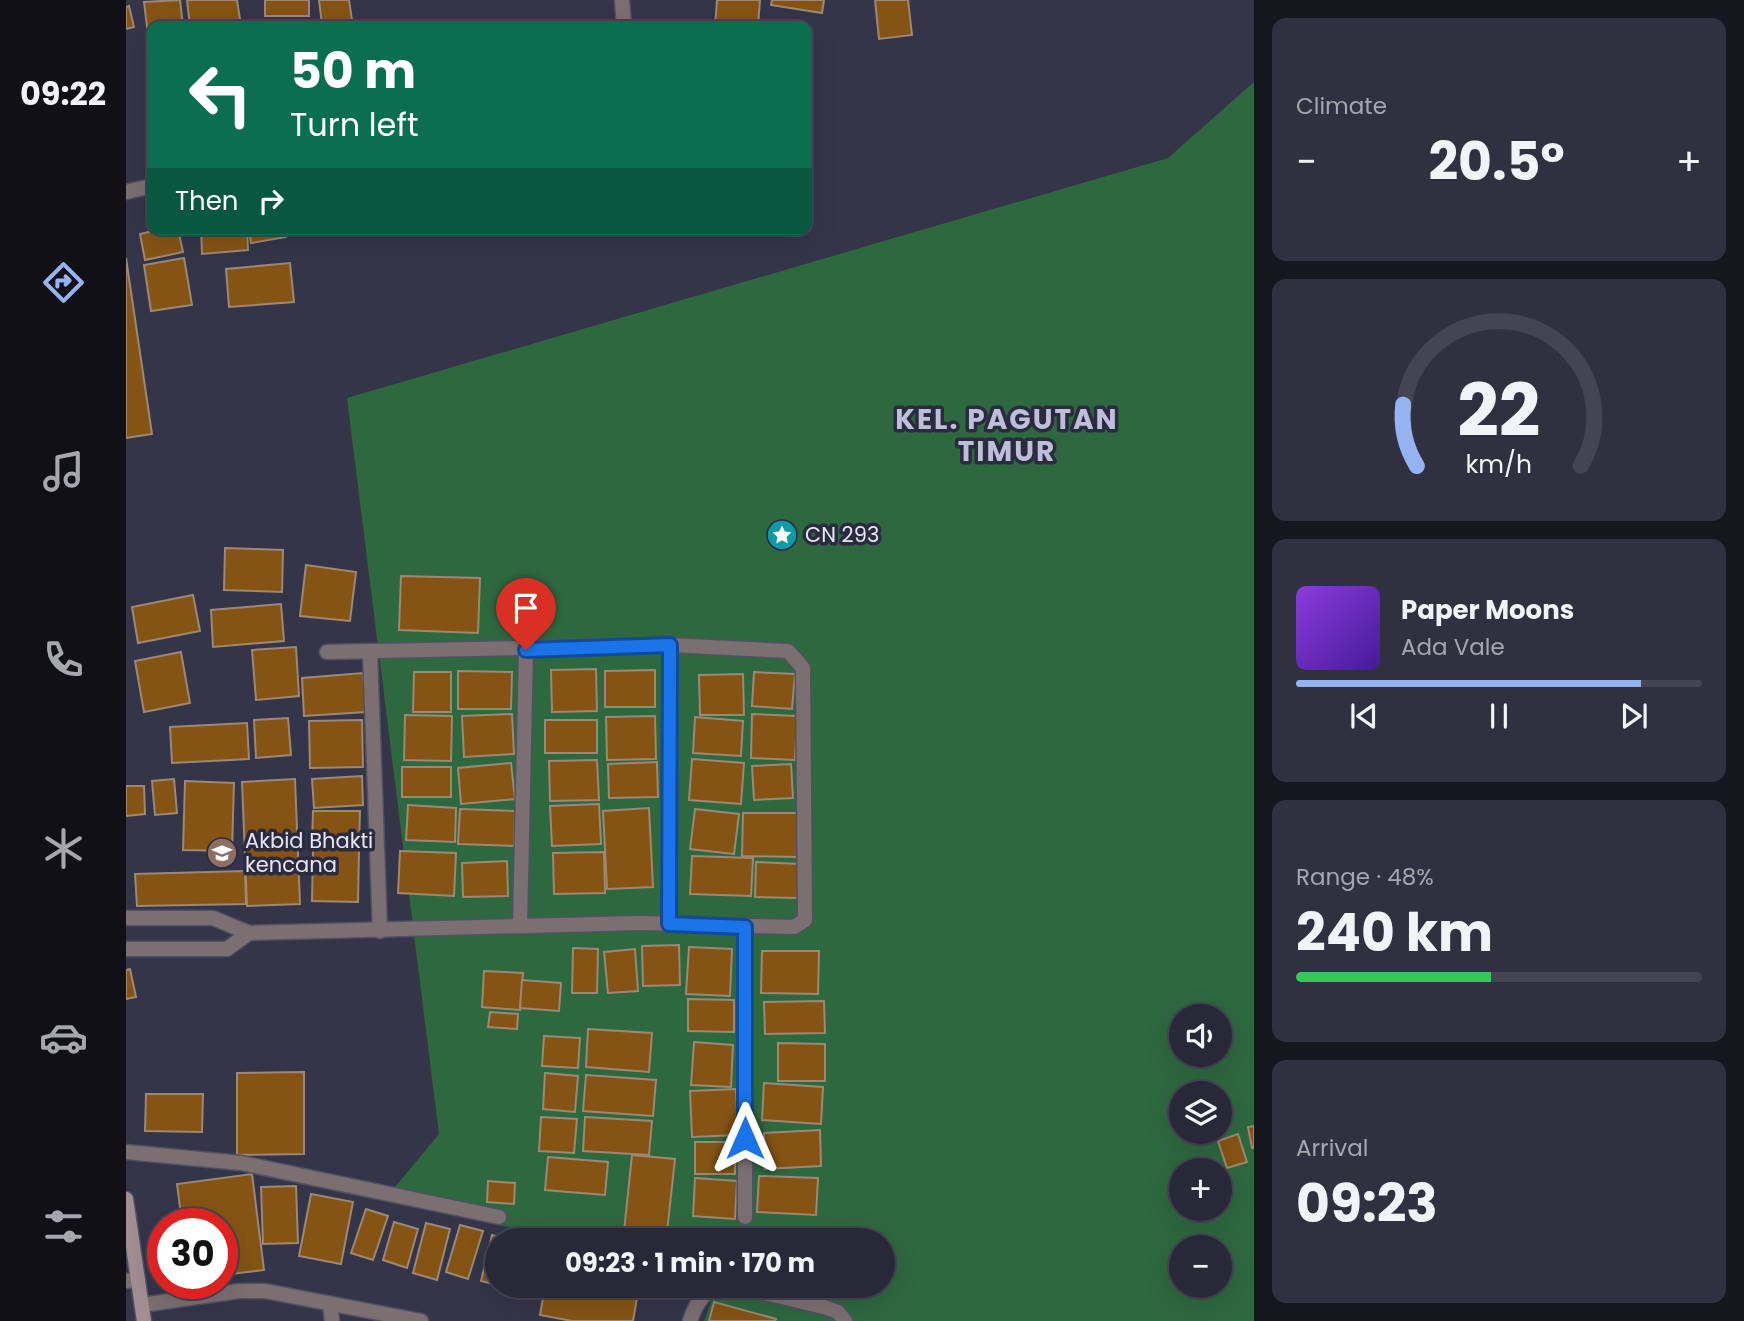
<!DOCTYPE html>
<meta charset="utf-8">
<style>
:root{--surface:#282838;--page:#303040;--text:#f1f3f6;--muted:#a5a6ae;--line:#444453;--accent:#95b2f1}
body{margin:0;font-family:Poppins,sans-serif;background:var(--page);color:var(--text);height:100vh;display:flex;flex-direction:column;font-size:26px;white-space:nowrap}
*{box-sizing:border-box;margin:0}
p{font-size:23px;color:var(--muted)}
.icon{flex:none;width:38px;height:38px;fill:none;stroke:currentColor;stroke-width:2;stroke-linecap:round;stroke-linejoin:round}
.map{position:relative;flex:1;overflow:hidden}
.drawer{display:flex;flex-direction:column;gap:18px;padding:18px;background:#16161f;width:490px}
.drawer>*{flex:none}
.top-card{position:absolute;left:21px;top:21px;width:665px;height:214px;border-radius:14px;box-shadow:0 7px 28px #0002,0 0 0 2px var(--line);background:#0b6e4f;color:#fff;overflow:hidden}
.fabs{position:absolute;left:1043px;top:1004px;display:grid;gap:14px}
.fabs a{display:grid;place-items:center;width:63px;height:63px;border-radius:50%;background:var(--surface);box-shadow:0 7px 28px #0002,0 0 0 2px var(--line);font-size:35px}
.speed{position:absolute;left:21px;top:1208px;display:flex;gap:14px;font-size:35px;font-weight:700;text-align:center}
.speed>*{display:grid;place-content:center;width:91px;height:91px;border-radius:50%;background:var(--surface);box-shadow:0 7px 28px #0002,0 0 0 2px var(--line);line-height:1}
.speed .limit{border:10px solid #d22;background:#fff;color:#111}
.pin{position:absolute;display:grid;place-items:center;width:60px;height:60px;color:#fff;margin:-72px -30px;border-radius:50% 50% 50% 0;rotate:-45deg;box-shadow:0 0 7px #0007}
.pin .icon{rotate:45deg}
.me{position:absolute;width:77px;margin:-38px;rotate:0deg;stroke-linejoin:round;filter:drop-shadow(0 0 5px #0008)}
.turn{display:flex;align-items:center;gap:24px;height:147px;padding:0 28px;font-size:32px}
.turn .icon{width:91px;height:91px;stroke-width:2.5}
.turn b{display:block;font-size:49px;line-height:60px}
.then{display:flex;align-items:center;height:66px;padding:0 28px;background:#0003;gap:14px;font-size:26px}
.big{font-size:52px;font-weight:700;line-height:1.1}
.drawer .tile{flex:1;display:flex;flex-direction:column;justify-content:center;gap:10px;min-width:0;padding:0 24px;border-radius:14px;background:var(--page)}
.drawer .dial{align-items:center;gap:0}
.dial svg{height:182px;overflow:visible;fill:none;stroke:var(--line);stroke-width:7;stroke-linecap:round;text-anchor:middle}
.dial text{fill:var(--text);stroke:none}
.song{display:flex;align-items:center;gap:21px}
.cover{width:84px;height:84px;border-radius:10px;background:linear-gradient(135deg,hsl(270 70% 55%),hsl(260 70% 35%))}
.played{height:7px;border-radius:4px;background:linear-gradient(90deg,var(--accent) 85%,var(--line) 85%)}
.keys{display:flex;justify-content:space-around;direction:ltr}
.heat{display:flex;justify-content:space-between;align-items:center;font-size:38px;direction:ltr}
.charge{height:10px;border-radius:5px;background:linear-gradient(90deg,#34c759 48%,var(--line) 0)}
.trip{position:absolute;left:359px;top:1228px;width:410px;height:70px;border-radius:35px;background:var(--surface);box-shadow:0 7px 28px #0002,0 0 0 2px var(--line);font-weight:700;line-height:70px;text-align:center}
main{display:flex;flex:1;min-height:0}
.tab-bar{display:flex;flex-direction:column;width:126px;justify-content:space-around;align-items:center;background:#101016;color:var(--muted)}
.tab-bar .icon{width:49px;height:49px}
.tab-bar .active{color:var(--accent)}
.tab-bar b{font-size:32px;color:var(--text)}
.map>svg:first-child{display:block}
.green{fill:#2e683f;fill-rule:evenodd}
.building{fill:#855414;stroke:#9c8874;stroke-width:2}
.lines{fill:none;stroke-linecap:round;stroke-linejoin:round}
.street-casing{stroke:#515165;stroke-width:17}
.secondary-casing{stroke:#515165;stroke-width:17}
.street{stroke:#7c6f72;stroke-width:14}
.secondary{stroke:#a38e92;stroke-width:14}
.route-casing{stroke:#114b97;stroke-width:18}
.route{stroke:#1a73e8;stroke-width:12}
.labels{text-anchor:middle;stroke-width:7;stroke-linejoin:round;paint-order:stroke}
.poi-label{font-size:21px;fill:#e5e5f3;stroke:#2b2b40;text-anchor:start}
.district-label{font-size:28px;font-weight:bold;letter-spacing:2px;fill:#bebed9;stroke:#2b2b40}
</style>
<main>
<nav class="tab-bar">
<b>09:22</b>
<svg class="icon active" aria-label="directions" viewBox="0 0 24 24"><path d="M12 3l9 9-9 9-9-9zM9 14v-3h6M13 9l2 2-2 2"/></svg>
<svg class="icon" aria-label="music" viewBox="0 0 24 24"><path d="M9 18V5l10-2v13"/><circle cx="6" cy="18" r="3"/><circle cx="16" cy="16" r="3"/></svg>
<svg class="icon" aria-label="phone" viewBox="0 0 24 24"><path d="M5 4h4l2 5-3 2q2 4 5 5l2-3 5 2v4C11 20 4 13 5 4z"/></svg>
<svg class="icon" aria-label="climate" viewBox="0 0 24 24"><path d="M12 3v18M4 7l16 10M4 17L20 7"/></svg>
<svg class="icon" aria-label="car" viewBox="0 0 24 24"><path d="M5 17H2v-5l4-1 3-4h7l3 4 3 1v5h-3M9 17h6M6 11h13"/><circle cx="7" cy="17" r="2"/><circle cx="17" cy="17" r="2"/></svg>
<svg class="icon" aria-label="filters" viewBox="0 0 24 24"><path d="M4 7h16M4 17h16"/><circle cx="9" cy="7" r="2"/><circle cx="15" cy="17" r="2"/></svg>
</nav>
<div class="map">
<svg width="1128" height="1321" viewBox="0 0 1128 1321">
<rect width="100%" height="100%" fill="#35354a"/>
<path class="green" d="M1128,82V1321H578L591,1286H756V1241H440L260,1198L313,1134L221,398L1042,158ZM1055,1017H1094V1055H1055ZM1055,1094H1094V1132H1055ZM1055,1171H1094V1209H1055ZM1055,1248H1094V1286H1055Z"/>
<g class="building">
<path d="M54,0L57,26H26V34L22,35L18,2Z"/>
<path d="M61,0H111L115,26H64Z"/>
<rect x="139" y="0" width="44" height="16"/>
<path d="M193,0H223L226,20L196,24Z"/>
<path d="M591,0H634L632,26H589Z"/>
<path d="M646,0H698L696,13L645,5Z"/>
<path d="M749,0H782L786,35L753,39Z"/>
<path d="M3,6L8,27L0,29V7Z"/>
<path d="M35,229H52L57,252L19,260L14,234Z"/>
<path d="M75,229H121L122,250L76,254Z"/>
<path d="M123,229H159L160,237L125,243Z"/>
<path d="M0,258L26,434L0,438Z"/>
<path d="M58,258L66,305L25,311L18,265Z"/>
<path d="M164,263L168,302L103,307L100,269Z"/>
<path d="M99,548L157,550L156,592L98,590Z"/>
<path d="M180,565L230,572L224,621L174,616Z"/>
<path d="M275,576L354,578L352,633L273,630Z"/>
<path d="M67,595L74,631L12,643L6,607Z"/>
<path d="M155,604L158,641L87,647L85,610Z"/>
<path d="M170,647L173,696L130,700L126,650Z"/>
<path d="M55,652L64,703L18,712L9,661Z"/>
<path d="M470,669L471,711L426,712L425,670Z"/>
<path d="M529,670V707H479V671Z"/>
<path d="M332,671L386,672L385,709H332Z"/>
<path d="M288,672H325V712H287Z"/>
<path d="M628,672L669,674L666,709L626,706Z"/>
<path d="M237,673L240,712L178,716L176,678Z"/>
<path d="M617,674L618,715H574L573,675Z"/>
<path d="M386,714L388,754L338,757L336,716Z"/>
<path d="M626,714L671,716L669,760L625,758Z"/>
<path d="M279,715L326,716L325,761L278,760Z"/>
<path d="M529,716L530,759L481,760L480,717Z"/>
<path d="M569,717L617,721L615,756L567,753Z"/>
<path d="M162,718L165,755L130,758L128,720Z"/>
<path d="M236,720L237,767L184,768L183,721Z"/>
<rect x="419" y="720" width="52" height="33"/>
<path d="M121,723L123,759L46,763L44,727Z"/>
<path d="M566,759L618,763L615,804L563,800Z"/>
<path d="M471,760L473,800L424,801L423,761Z"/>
<path d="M531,762L532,797L483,798L482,764Z"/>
<path d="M385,763L389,799L335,804L332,768Z"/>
<path d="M665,764L667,798L628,800L626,766Z"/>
<rect x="276" y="767" width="49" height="30"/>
<path d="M236,776L237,805L188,808L186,779Z"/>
<path d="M48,779L51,813L29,815L26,781Z"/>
<path d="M169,779L174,904L121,906L116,782Z"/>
<path d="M59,781L108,783L106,851L57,850Z"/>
<path d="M0,786H18L19,814L0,816Z"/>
<path d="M473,804L475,844L426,846L424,806Z"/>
<path d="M282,805L330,808L329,842L280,840Z"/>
<path d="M523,808L527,887L481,889L477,811Z"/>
<path d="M334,809L389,811L388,846L332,844Z"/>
<path d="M569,809L613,814L608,854L564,849Z"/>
<path d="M187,811H234L233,844L186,843Z"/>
<path d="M617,813H671V857L616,856Z"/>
<path d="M187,849H233L232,902L186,901Z"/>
<path d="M274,851L330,853L328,896L272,893Z"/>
<path d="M478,852L479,893L428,894L427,853Z"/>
<path d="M566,856L627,858L625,896L564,894Z"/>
<path d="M381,861L382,896L337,897L336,863Z"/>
<path d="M630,862L673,864L672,898L629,897Z"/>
<path d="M119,871L120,904L11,906L9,874Z"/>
<path d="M553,945L554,985L517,986L516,946Z"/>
<path d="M563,947L606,949L604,996L560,994Z"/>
<path d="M447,948L472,949L471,993H446Z"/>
<path d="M509,949L512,991L482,993L478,952Z"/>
<path d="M636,951H693L692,994L635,993Z"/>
<path d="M4,969L10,997L0,999V970Z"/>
<path d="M358,971L397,973L394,1010L356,1007Z"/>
<path d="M396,980L435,983L433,1011L394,1008Z"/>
<path d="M562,999L608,1000V1032L562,1031Z"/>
<path d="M698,1001L699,1033L639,1034L638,1002Z"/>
<path d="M364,1012L392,1014L391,1029L362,1027Z"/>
<path d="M462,1029L526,1033L523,1072L460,1067Z"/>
<path d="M418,1036L454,1038L452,1068L416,1066Z"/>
<path d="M568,1042L607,1045L605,1087L565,1085Z"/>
<path d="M652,1043L699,1044V1081H652Z"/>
<path d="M178,1072V1154L111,1155V1073Z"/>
<path d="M419,1073L452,1076L449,1112L417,1109Z"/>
<path d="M460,1075L530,1080L527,1116L457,1111Z"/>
<path d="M638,1083L697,1087L695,1124L636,1120Z"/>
<path d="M610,1089L612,1135L566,1137L564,1091Z"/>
<path d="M20,1094H77L76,1132L19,1131Z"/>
<path d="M415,1117L451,1119L448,1153L413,1151Z"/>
<path d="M459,1117L526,1121L523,1155L457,1151Z"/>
<path d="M1128,1126V1148H1126L1122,1127Z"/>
<path d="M694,1130L695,1166L639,1169L638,1133Z"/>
<path d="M1112,1134L1121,1162L1101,1168L1092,1141Z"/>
<rect x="569" y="1142" width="40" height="32"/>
<path d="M506,1155L549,1159L540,1241H497Z"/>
<path d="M422,1157L482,1162L479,1195L419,1190Z"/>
<path d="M126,1174L138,1270L96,1275V1223H56L51,1184Z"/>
<path d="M633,1176L692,1178L690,1215L631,1212Z"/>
<path d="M569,1178L611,1181L609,1219L567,1216Z"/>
<path d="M362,1181L389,1183L388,1204L361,1202Z"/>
<path d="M170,1186L172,1243L137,1244L135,1187Z"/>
<path d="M185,1194L227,1202L215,1264L173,1256Z"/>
<path d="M240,1209L262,1216L247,1260L225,1253Z"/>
<path d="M268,1222L292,1229L281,1268L257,1260Z"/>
<path d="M300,1223L324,1229L311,1280L287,1273Z"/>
<path d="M334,1225L357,1231L342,1279L320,1272Z"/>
<path d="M366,1235L391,1241H371V1285L355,1281Z"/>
<path d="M375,1286H400L398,1292Z"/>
<path d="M419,1286H513L507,1321H446L414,1315Z"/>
<path d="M588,1302L650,1319L649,1321H583Z"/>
</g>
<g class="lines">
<g class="street-casing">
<g id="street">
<path d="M496,0L498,26"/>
<path d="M0,192L26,186"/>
<path d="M244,653L254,931"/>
<path d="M0,918H87L123,933L514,923L668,927L679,920L677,668L662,651L544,645L201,652"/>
<path d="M543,924L544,645"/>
<path d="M394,926L400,650"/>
<path d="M619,927V1217"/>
<path d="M0,949H101L123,933"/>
<path d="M0,1152L115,1163L373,1217"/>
<path d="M0,1281L12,1280"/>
<path d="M204,1304L206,1321"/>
<path d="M16,1305L113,1291H139L295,1321"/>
<path d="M564,1321C569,1305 578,1289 596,1287C613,1284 677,1303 698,1307L712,1312L719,1321"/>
</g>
</g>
<g class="secondary-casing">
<path id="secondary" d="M0,1199L18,1321"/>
</g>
<use href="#street" class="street"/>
<use href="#secondary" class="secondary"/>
</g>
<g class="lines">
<g class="route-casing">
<path id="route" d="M400,650L544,645L543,924L619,927V1138"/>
</g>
<use href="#route" class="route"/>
</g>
<defs>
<g id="sight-disc" transform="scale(1.575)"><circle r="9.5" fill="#0f9aa8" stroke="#2b2b40"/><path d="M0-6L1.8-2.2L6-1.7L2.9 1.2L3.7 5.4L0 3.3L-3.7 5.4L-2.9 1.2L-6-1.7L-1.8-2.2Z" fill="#fff"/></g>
<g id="university-disc" transform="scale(1.575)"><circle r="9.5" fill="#8d6e63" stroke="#2b2b40"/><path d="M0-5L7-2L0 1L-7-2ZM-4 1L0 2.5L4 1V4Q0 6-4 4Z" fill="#fff"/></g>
</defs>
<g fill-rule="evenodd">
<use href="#sight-disc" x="656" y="535"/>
<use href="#university-disc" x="96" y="853"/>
</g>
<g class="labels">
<g class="poi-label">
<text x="679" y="542">CN 293</text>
<text x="119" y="848">Akbid Bhakti<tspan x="119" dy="24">kencana</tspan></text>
</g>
<g class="district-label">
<text x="881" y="429">KEL. PAGUTAN<tspan x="881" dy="32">TIMUR</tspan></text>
</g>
</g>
</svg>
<div class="fabs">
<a><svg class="icon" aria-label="sound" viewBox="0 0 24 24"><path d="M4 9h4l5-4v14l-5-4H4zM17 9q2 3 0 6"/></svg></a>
<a><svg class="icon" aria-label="layers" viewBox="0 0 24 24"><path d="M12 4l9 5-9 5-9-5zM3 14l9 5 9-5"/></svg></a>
<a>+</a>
<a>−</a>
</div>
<div class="speed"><div class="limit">30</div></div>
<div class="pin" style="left:400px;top:650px;background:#d93025"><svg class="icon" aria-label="arrive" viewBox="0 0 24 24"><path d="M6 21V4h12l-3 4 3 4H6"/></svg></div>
<svg class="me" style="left:619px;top:1138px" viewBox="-20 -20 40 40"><path d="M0-17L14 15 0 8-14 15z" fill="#1a73e8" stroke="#fff" stroke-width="4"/></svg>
<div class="trip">09:23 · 1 min · 170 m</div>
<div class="top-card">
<div class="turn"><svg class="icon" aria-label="left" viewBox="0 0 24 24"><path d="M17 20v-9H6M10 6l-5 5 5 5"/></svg><div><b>50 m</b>Turn left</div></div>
<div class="then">Then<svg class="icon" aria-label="right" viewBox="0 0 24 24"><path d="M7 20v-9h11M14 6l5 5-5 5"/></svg></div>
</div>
</div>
<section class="drawer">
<div class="tile"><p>Climate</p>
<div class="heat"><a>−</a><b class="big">20.5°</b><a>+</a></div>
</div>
<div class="tile dial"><svg viewBox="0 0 100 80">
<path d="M14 69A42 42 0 1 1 86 69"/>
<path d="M14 69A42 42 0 0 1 8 42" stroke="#95b2f1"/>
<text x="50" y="56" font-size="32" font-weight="700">22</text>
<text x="50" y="72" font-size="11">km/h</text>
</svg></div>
<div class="tile">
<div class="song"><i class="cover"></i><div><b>Paper Moons</b><p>Ada Vale</p></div></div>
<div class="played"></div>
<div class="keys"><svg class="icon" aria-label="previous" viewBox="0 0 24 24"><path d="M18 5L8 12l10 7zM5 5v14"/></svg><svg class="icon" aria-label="pause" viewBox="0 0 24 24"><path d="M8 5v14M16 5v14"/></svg><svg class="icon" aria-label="next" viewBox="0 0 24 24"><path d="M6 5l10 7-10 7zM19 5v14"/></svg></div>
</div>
<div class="tile"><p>Range · 48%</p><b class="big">240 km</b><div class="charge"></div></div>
<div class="tile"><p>Arrival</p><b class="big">09:23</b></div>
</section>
</main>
